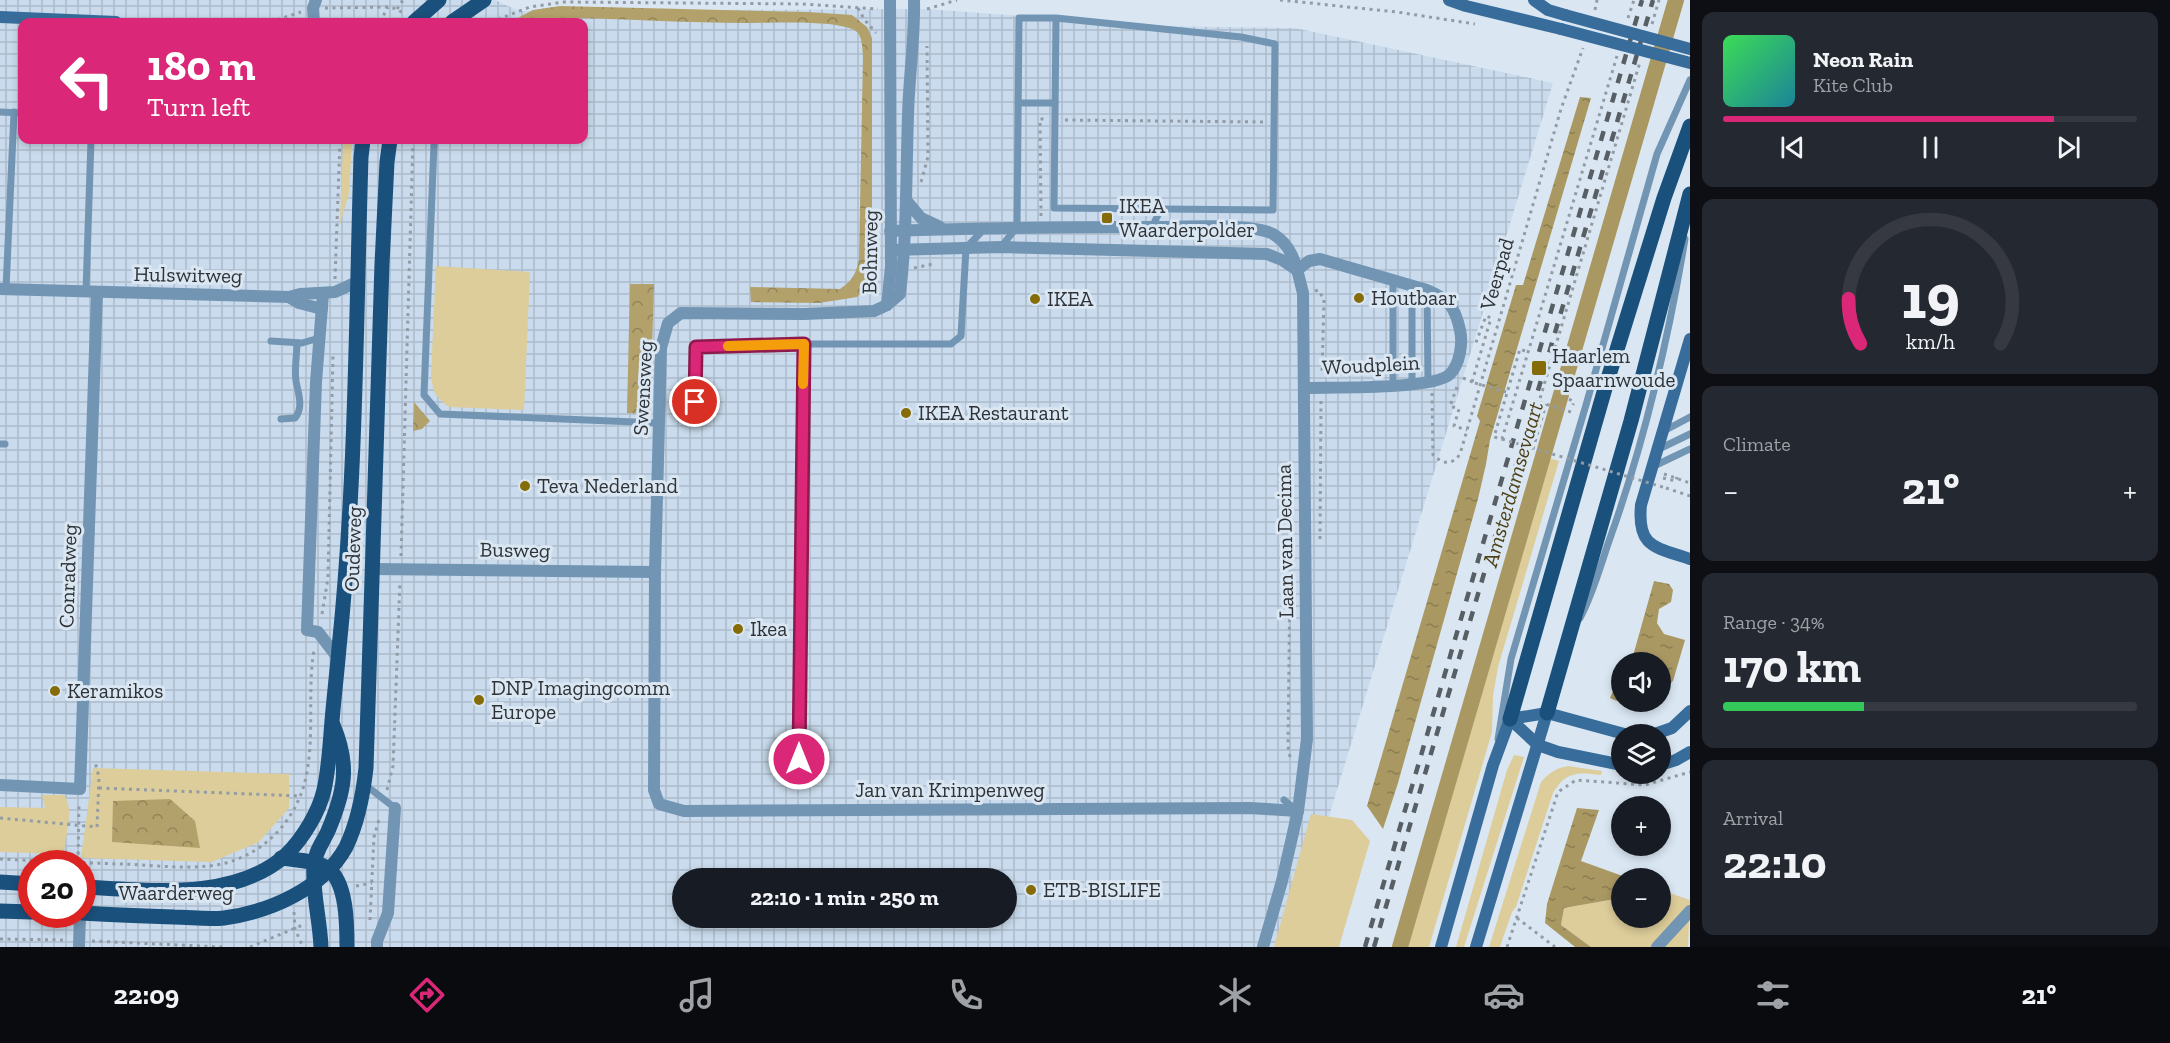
<!DOCTYPE html>
<meta charset="utf-8">
<style>
:root{--surface:#171b24;--page:#242831;--text:#f1f3f6;--muted:#9ea1a6;--line:#363941;--accent:#db2777}
body{margin:0;font-family:"Zilla Slab",serif;background:var(--page);color:var(--text);height:100vh;display:flex;flex-direction:column;font-size:22px;white-space:nowrap}
*{box-sizing:border-box;margin:0}
p{font-size:20px;color:var(--muted)}
.icon{flex:none;width:33px;height:33px;fill:none;stroke:currentColor;stroke-width:2;stroke-linecap:round;stroke-linejoin:round}
.map{position:relative;flex:1;overflow:hidden}
.sheet{display:flex;flex-direction:column;gap:12px;padding:12px;background:#0d0f14;width:480px}
.sheet>*{flex:none}
.top-card{position:absolute;left:18px;top:18px;width:570px;height:126px;border-radius:12px;box-shadow:0 3px 9px #0003;background:#db2777;color:#fff;overflow:hidden}
.fabs{position:absolute;left:1611px;top:652px;display:grid;gap:12px}
.fabs a{display:grid;place-items:center;width:60px;height:60px;border-radius:50%;background:var(--surface);box-shadow:0 3px 9px #0003;font-size:30px}
.speed{position:absolute;left:18px;top:850px;display:flex;gap:12px;font-size:30px;font-weight:700;text-align:center}
.speed>*{display:grid;place-content:center;width:78px;height:78px;border-radius:50%;background:var(--surface);box-shadow:0 3px 9px #0003;line-height:1}
.speed .limit{border:9px solid #d22;background:#fff;color:#111}
.pin{position:absolute;display:grid;place-items:center;width:51px;height:51px;color:#fff;margin:-26px;border:3px solid #fff;border-radius:50%;box-shadow:0 2px 6px #0007}
.me{position:absolute;width:66px;margin:-33px;rotate:0deg;stroke-linejoin:round;filter:drop-shadow(0 0 4px #0008)}
.turn{display:flex;align-items:center;gap:21px;height:126px;padding:0 30px;font-size:27px}
.turn .icon{width:78px;height:78px;stroke-width:2.5}
.turn b{display:block;font-size:42px;line-height:51px}
.big{font-size:45px;font-weight:700;line-height:1.1}
.sheet .tile{flex:1;display:flex;flex-direction:column;justify-content:center;gap:9px;min-width:0;padding:0 21px;border-radius:12px;background:var(--page)}
.sheet .dial{align-items:center;gap:0}
.dial svg{height:156px;overflow:visible;fill:none;stroke:var(--line);stroke-width:7;stroke-linecap:round;text-anchor:middle}
.dial text{fill:var(--text);stroke:none}
.song{display:flex;align-items:center;gap:18px}
.cover{width:72px;height:72px;border-radius:9px;background:linear-gradient(135deg,hsl(130 70% 55%),hsl(190 70% 35%))}
.played{height:6px;border-radius:3px;background:linear-gradient(90deg,var(--accent) 80%,var(--line) 80%)}
.keys{display:flex;justify-content:space-around;direction:ltr}
.heat{display:flex;justify-content:space-between;align-items:center;font-size:33px;direction:ltr}
.charge{height:9px;border-radius:4px;background:linear-gradient(90deg,#34c759 34%,var(--line) 0)}
.trip{position:absolute;left:672px;top:868px;width:345px;height:60px;border-radius:30px;background:var(--surface);box-shadow:0 3px 9px #0003;font-weight:700;line-height:60px;text-align:center}
.dock{display:flex;height:96px;justify-content:space-around;align-items:center;background:#090b0e;color:var(--muted)}
.dock .icon{width:42px;height:42px}
.dock .selected{color:var(--accent)}
.dock b{font-size:27px;color:var(--text)}
main{display:flex;flex:1;min-height:0}
.map>svg:first-child{display:block}
.industrial{fill:url(#industrial-grid);fill-rule:evenodd}
.grass{fill:#ddcd9a}
.forest{fill:url(#forest-crowns)}
.water{fill:url(#water-ripples)}
.lines{fill:none;stroke-linecap:round;stroke-linejoin:round}
.canal{stroke:#a99862;stroke-width:16}
.path{stroke:#939ca5;stroke-width:3;stroke-dasharray:3 4.5;stroke-linecap:butt}
.lane{stroke:#7395b4;stroke-width:7}
.street{stroke:#7395b4;stroke-width:12}
.secondary{stroke:#386d9b;stroke-width:12}
.primary{stroke:#1a507c;stroke-width:15}
.rail{stroke:#575e64;stroke-width:4.5;stroke-dasharray:10 10;stroke-linecap:butt}
.path-bridge{stroke:#939ca5;stroke-width:3;stroke-dasharray:3 4.5;stroke-linecap:butt}
.secondary-bridge{stroke:#386d9b;stroke-width:12}
.route-casing{stroke:#8e194d;stroke-width:15}
.route{stroke:#db2777;stroke-width:10}
.slow{stroke:#f59e0b;stroke-width:10}
.poi-dot{fill:#856c08;stroke:#dae7f3;stroke-width:2}
.labels{text-anchor:middle;stroke-width:6;stroke-linejoin:round;paint-order:stroke}
.poi-label{font-size:21px;fill:#2e3338;stroke:#dae7f3;text-anchor:start}
.street-label{font-size:21px;fill:#2e3338;stroke:#dae7f3}
.water-label{font-size:22px;font-style:italic;fill:#4e4116;stroke:#dae7f3}
</style>
<main>
<div class="map">
<svg width="1690" height="947" viewBox="0 0 1690 947">
<defs>
<pattern id="industrial-grid" width="8" height="8" patternUnits="userSpaceOnUse" patternTransform="scale(1.5)"><rect width="8" height="8" fill="#c9dbec"/><path d="M0 4h8M4 0v8" fill="none" stroke="#adbccb"/></pattern>
<pattern id="forest-crowns" width="20" height="18" patternUnits="userSpaceOnUse" patternTransform="scale(1.5)"><rect width="20" height="18" fill="#b2a16b"/><path d="M2 6a3 3 0 1 1 6 0M12 15a3 3 0 1 1 6 0" fill="none" stroke="#918459"/></pattern>
<pattern id="water-ripples" width="26" height="14" patternUnits="userSpaceOnUse" patternTransform="scale(1.5)"><rect width="26" height="14" fill="#a99862"/><path d="M2 4q2-2 4 0t4 0M15 11q2-2 4 0t4 0" fill="none" stroke="#8a7d52"/></pattern>
</defs>
<rect width="100%" height="100%" fill="#dae7f3"/>
<path class="industrial" d="M0,0H495L519,11L927,9L1154,26L1295,28L1553,83L1289,947H0ZM22,22H584V140H22ZM32,864H82V915H32ZM682,879H1006V918H682Z"/>
<g class="grass">
<path d="M343,140H352L349,193L340,224Z"/>
<path d="M436,266L530,272L524,410L449,407C435,396 433,393 431,375Z"/>
<path d="M1546,457L1559,461L1498,667L1493,696L1492,732L1429,947H1405Z"/>
<path d="M1514,755L1524,757L1464,947H1456L1507,770Z"/>
<path d="M1568,766L1602,771L1601,775C1578,772 1566,771 1553,793L1516,907L1512,912L1500,947H1489L1541,782C1549,773 1556,768 1568,766Z"/>
<path d="M93,768L289,774V808L259,842L212,862L81,858Z"/>
<path d="M42,795H64C75,809 65,837 64,854L0,852V807L45,808Z"/>
<path d="M1311,814L1352,820L1370,841L1339,947H1274Z"/>
<path d="M1661,890L1690,900L1688,947H1591L1561,925L1564,908L1621,898L1622,918H1660Z"/>
</g>
<g class="forest">
<path d="M560,6L808,12L852,15L867,27L872,38V261L870,284L857,297L819,303L751,302L750,287L840,289C852,281 856,274 859,260L863,56C862,46 863,33 852,29C830,20 772,23 747,23C689,23 631,19 573,18C552,17 531,23 510,22L533,10Z"/>
<path d="M630,284H654L650,414L627,413Z"/>
<path d="M414,402L430,421L422,429L413,431Z"/>
<path d="M170,799L195,821L200,848L112,842L113,801Z"/>
</g>
<g class="water">
<path d="M1580,97L1591,98L1490,440L1486,464L1478,499L1398,783L1383,829L1367,806L1480,421L1477,416L1516,285H1523Z"/>
<path d="M1654,581L1669,584L1673,590L1671,602L1659,609L1657,623L1664,634L1685,640L1673,681L1661,694L1660,663H1631Z"/>
<path d="M1621,687L1622,702H1645C1632,706 1622,704 1610,698L1614,689Z"/>
<path d="M1577,808L1599,810L1581,861L1631,879H1622L1621,898L1564,908L1561,925L1591,947H1575L1545,923L1547,904Z"/>
</g>
<g class="lines">
<path class="canal" d="M1400,947L1676,0"/>
<g class="path">
<path d="M1280,0L1397,12L1475,24"/>
<path d="M325,8L388,7L397,9L404,14"/>
<path d="M858,8L864,19L876,33"/>
<path d="M397,9L402,2L401,0"/>
<path d="M927,9L957,0"/>
<path d="M1595,10L1597,0"/>
<path d="M1628,18L1634,0"/>
<path d="M270,22L301,12"/>
<path d="M380,22L388,7"/>
<path d="M491,22L530,7L564,2L803,4L878,9"/>
<path d="M1652,24L1659,0"/>
<path d="M1065,120L1265,122"/>
<path d="M921,182L928,157L927,46"/>
<path d="M1041,216L1040,119H1047"/>
<path d="M914,268L933,264"/>
<path d="M335,279L340,140"/>
<path d="M1315,291L1318,290L1324,299L1322,374"/>
<path d="M1525,351L1520,349L1494,437L1502,439L1617,56"/>
<path d="M1463,378L1475,383"/>
<path d="M1472,382L1491,318L1486,316L1475,345"/>
<path d="M1457,387L1450,406L1459,409L1454,426L1467,430"/>
<path d="M1432,393L1433,455C1443,464 1452,466 1460,454L1561,109L1583,48"/>
<path d="M1569,399L1574,402L1573,405"/>
<path d="M1571,412L1539,402L1640,62"/>
<path d="M1533,449L1546,404"/>
<path d="M1664,474L1690,483"/>
<path d="M1663,478L1676,481L1677,477"/>
<path d="M1666,488L1690,496"/>
<path d="M1320,539L1321,399"/>
<path d="M401,556L413,140"/>
<path d="M322,614L328,578L333,354"/>
<path d="M1290,757L1288,746L1290,575"/>
<path d="M99,788L301,796"/>
<path d="M387,790L393,766L400,581"/>
<path d="M0,818L97,827L99,777L95,762"/>
<path d="M0,859C41,861 82,863 123,864C151,865 181,869 209,866C258,861 296,824 306,777C315,735 307,691 314,650"/>
<path d="M78,862L79,803"/>
<path d="M356,886L372,883"/>
<path d="M294,912L295,929L303,947"/>
<path d="M1517,918L1555,947"/>
<path d="M370,920L374,837L380,816"/>
<path d="M0,939L67,940"/>
<path d="M92,941L223,947"/>
<path d="M250,947L305,924"/>
<path d="M1507,947L1558,792L1576,780L1645,785L1690,772"/>
</g>
<g class="lane">
<path d="M1018,103H1055"/>
<path d="M0,112L22,113"/>
<path d="M436,140L434,144L424,395L440,414L659,423"/>
<path d="M1152,227L1161,209"/>
<path d="M1001,247L1017,227L1019,18H1056L1241,37L1275,44L1273,210L1054,208L1056,18"/>
<path d="M1412,285V384"/>
<path d="M6,289L14,112"/>
<path d="M1427,290L1428,382"/>
<path d="M86,291L91,140"/>
<path d="M271,341L302,343L319,338"/>
<path d="M1393,386V279"/>
<path d="M695,402L696,347L804,344H951L961,336L966,248L985,228"/>
<path d="M281,419L295,418C304,407 298,393 296,381C294,369 297,355 297,343"/>
<path d="M1662,432L1690,417"/>
<path d="M0,444H5"/>
<path d="M1657,450L1690,434"/>
<path d="M1652,467L1690,449"/>
<path d="M1580,618C1593,594 1600,567 1609,541C1644,444 1668,341 1685,239"/>
<path d="M1498,739L1511,659L1586,405L1657,154L1690,80"/>
<path d="M799,782L804,344"/>
<path d="M364,784L395,808"/>
<path d="M1284,800L1296,810"/>
</g>
<g class="street">
<path d="M914,0C915,38 909,76 908,115C906,175 907,235 900,294L887,305L874,311L804,314L681,313L668,323L661,348L655,572L654,790L659,804L684,811L1250,808L1298,811"/>
<path d="M314,22L313,8L316,0"/>
<path d="M906,200L921,218L940,227"/>
<path d="M890,231C980,228 1070,227 1160,227C1186,227 1252,223 1273,234C1295,247 1297,271 1303,293L1307,739L1298,811L1282,881L1263,947"/>
<path d="M891,250L1001,247L1267,254L1282,260L1297,270"/>
<path d="M1297,270L1309,261L1320,259L1427,290C1449,299 1455,307 1460,330C1463,343 1460,364 1450,374C1434,390 1330,387 1304,388"/>
<path d="M0,289L289,297L300,294L335,292L357,282"/>
<path d="M323,294L316,382L307,630L318,632L338,658"/>
<path d="M289,297L299,303L322,309"/>
<path d="M887,305L891,267L890,0"/>
<path d="M374,569L655,572"/>
<path d="M0,785L80,789L97,292"/>
<path d="M79,947L80,915"/>
<path d="M377,947V941L388,913L395,808"/>
<path d="M1657,947L1690,911"/>
</g>
<g class="secondary">
<path d="M1449,0L1466,6L1561,29"/>
<path d="M1534,0L1548,10L1565,15"/>
<path d="M0,17L116,22"/>
<path d="M1690,339L1641,505C1637,548 1655,547 1690,559"/>
<path d="M1510,719L1538,745L1558,752L1622,765"/>
<path d="M1510,719L1547,713L1628,735"/>
<path d="M1652,735L1672,728L1690,711"/>
<path d="M1660,765L1676,760L1690,752"/>
<path d="M1441,947L1493,765L1510,719"/>
<path d="M1476,947L1547,713"/>
</g>
<g class="primary">
<path d="M414,22L439,0"/>
<path d="M452,22L484,0"/>
<path d="M1547,713L1631,421L1690,194"/>
<path d="M1510,719L1606,385L1664,198L1690,126"/>
<path d="M281,858C295,860 315,860 327,868C347,881 347,925 347,947"/>
<path d="M0,882L32,884"/>
<path d="M82,887C147,890 235,902 287,854C303,838 319,812 324,790C329,768 330,744 332,721C334,697 337,672 339,648C356,485 356,321 361,157L363,140"/>
<path d="M0,911L32,912"/>
<path d="M82,913C113,915 143,916 174,917C190,917 207,920 224,918C269,912 323,889 346,847C358,822 363,795 366,768L382,264L387,162L390,140"/>
<path d="M321,947C320,920 312,892 314,865C315,852 323,842 328,831C345,791 350,765 333,725"/>
</g>
<g class="rail">
<path d="M1365,947L1642,0"/>
<path d="M1374,947L1653,0"/>
</g>
<g class="path-bridge">
<path d="M1475,383L1506,392"/>
<path d="M1502,439L1666,488"/>
</g>
<g class="secondary-bridge">
<path d="M1565,15L1690,49"/>
<path d="M1561,29L1690,63"/>
</g>
</g>
<g class="lines">
<g class="route-casing">
<path id="route" d="M695,402L696,347L804,344L799,759"/>
</g>
<use href="#route" class="route"/>
<path class="slow" d="M728,346L804,344L803,384"/>
</g>
<g class="poi-dot">
<rect x="1101" y="212" width="12" height="12" rx="3"/>
<circle cx="1359" cy="298" r="6"/>
<circle cx="1035" cy="299" r="6"/>
<rect x="1531" y="360" width="16" height="16" rx="3"/>
<circle cx="906" cy="413" r="6"/>
<circle cx="525" cy="486" r="6"/>
<circle cx="738" cy="629" r="6"/>
<circle cx="55" cy="691" r="6"/>
<circle cx="479" cy="700" r="6"/>
<circle cx="1031" cy="890" r="6"/>
</g>
<g class="labels">
<g class="poi-label">
<text x="1119" y="213">IKEA<tspan x="1119" dy="24">Waarderpolder</tspan></text>
<text x="1371" y="305">Houtbaar</text>
<text x="1047" y="306">IKEA</text>
<text x="1552" y="363">Haarlem<tspan x="1552" dy="24">Spaarnwoude</tspan></text>
<text x="918" y="420">IKEA Restaurant</text>
<text x="537" y="493">Teva Nederland</text>
<text x="750" y="636">Ikea</text>
<text x="491" y="695">DNP Imagingcomm<tspan x="491" dy="24">Europe</tspan></text>
<text x="67" y="698">Keramikos</text>
<text x="1043" y="897">ETB-BISLIFE</text>
</g>
<g class="street-label">
<text transform="translate(870 252) rotate(-89)" y="7">Bohnweg</text>
<text transform="translate(1497 274) rotate(-74)" y="7">Veerpad</text>
<text transform="translate(188 275) rotate(1)" y="7">Hulswitweg</text>
<text transform="translate(1371 365) rotate(-3)" y="7">Woudplein</text>
<text transform="translate(643 388) rotate(-87)" y="7">Swensweg</text>
<text transform="translate(1285 541) rotate(-91)" y="7">Laan van Decima</text>
<text transform="translate(353 549) rotate(-88)" y="7">Oudeweg</text>
<text transform="translate(515 550) rotate(1)" y="7">Busweg</text>
<text transform="translate(68 576) rotate(-88)" y="7">Conradweg</text>
<text x="950" y="797">Jan van Krimpenweg</text>
<text x="176" y="900">Waarderweg</text>
</g>
<g class="water-label">
<text transform="translate(1512 484) rotate(-74)" y="8">Amsterdamsevaart</text>
</g>
</g>
</svg>
<div class="fabs">
<a><svg class="icon" aria-label="sound" viewBox="0 0 24 24"><path d="M4 9h4l5-4v14l-5-4H4zM17 9q2 3 0 6"/></svg></a>
<a><svg class="icon" aria-label="layers" viewBox="0 0 24 24"><path d="M12 4l9 5-9 5-9-5zM3 14l9 5 9-5"/></svg></a>
<a>+</a>
<a>−</a>
</div>
<div class="speed"><div class="limit">20</div></div>
<div class="pin" style="left:695px;top:402px;background:#d93025"><svg class="icon" aria-label="arrive" viewBox="0 0 24 24"><path d="M6 21V4h12l-3 4 3 4H6"/></svg></div>
<svg class="me" style="left:799px;top:759px" viewBox="-20 -20 40 40"><circle r="17" fill="#db2777" stroke="#fff" stroke-width="3"/><path d="M0-11L8 9 0 5-8 9z" fill="#fff"/></svg>
<div class="trip">22:10 · 1 min · 250 m</div>
<div class="top-card">
<div class="turn"><svg class="icon" aria-label="left" viewBox="0 0 24 24"><path d="M17 20v-9H6M10 6l-5 5 5 5"/></svg><div><b>180 m</b>Turn left</div></div>
</div>
</div>
<section class="sheet">
<div class="tile">
<div class="song"><i class="cover"></i><div><b>Neon Rain</b><p>Kite Club</p></div></div>
<div class="played"></div>
<div class="keys"><svg class="icon" aria-label="previous" viewBox="0 0 24 24"><path d="M18 5L8 12l10 7zM5 5v14"/></svg><svg class="icon" aria-label="pause" viewBox="0 0 24 24"><path d="M8 5v14M16 5v14"/></svg><svg class="icon" aria-label="next" viewBox="0 0 24 24"><path d="M6 5l10 7-10 7zM19 5v14"/></svg></div>
</div>
<div class="tile dial"><svg viewBox="0 0 100 80">
<path d="M14 69A42 42 0 1 1 86 69"/>
<path d="M14 69A42 42 0 0 1 8 46" stroke="#db2777"/>
<text x="50" y="56" font-size="32" font-weight="700">19</text>
<text x="50" y="72" font-size="11">km/h</text>
</svg></div>
<div class="tile"><p>Climate</p>
<div class="heat"><a>−</a><b class="big">21°</b><a>+</a></div>
</div>
<div class="tile"><p>Range · 34%</p><b class="big">170 km</b><div class="charge"></div></div>
<div class="tile"><p>Arrival</p><b class="big">22:10</b></div>
</section>
</main>
<nav class="dock">
<b>22:09</b>
<svg class="icon selected" aria-label="directions" viewBox="0 0 24 24"><path d="M12 3l9 9-9 9-9-9zM9 14v-3h6M13 9l2 2-2 2"/></svg>
<svg class="icon" aria-label="music" viewBox="0 0 24 24"><path d="M9 18V5l10-2v13"/><circle cx="6" cy="18" r="3"/><circle cx="16" cy="16" r="3"/></svg>
<svg class="icon" aria-label="phone" viewBox="0 0 24 24"><path d="M5 4h4l2 5-3 2q2 4 5 5l2-3 5 2v4C11 20 4 13 5 4z"/></svg>
<svg class="icon" aria-label="climate" viewBox="0 0 24 24"><path d="M12 3v18M4 7l16 10M4 17L20 7"/></svg>
<svg class="icon" aria-label="car" viewBox="0 0 24 24"><path d="M5 17H2v-5l4-1 3-4h7l3 4 3 1v5h-3M9 17h6M6 11h13"/><circle cx="7" cy="17" r="2"/><circle cx="17" cy="17" r="2"/></svg>
<svg class="icon" aria-label="filters" viewBox="0 0 24 24"><path d="M4 7h16M4 17h16"/><circle cx="9" cy="7" r="2"/><circle cx="15" cy="17" r="2"/></svg>
<b>21°</b>
</nav>
